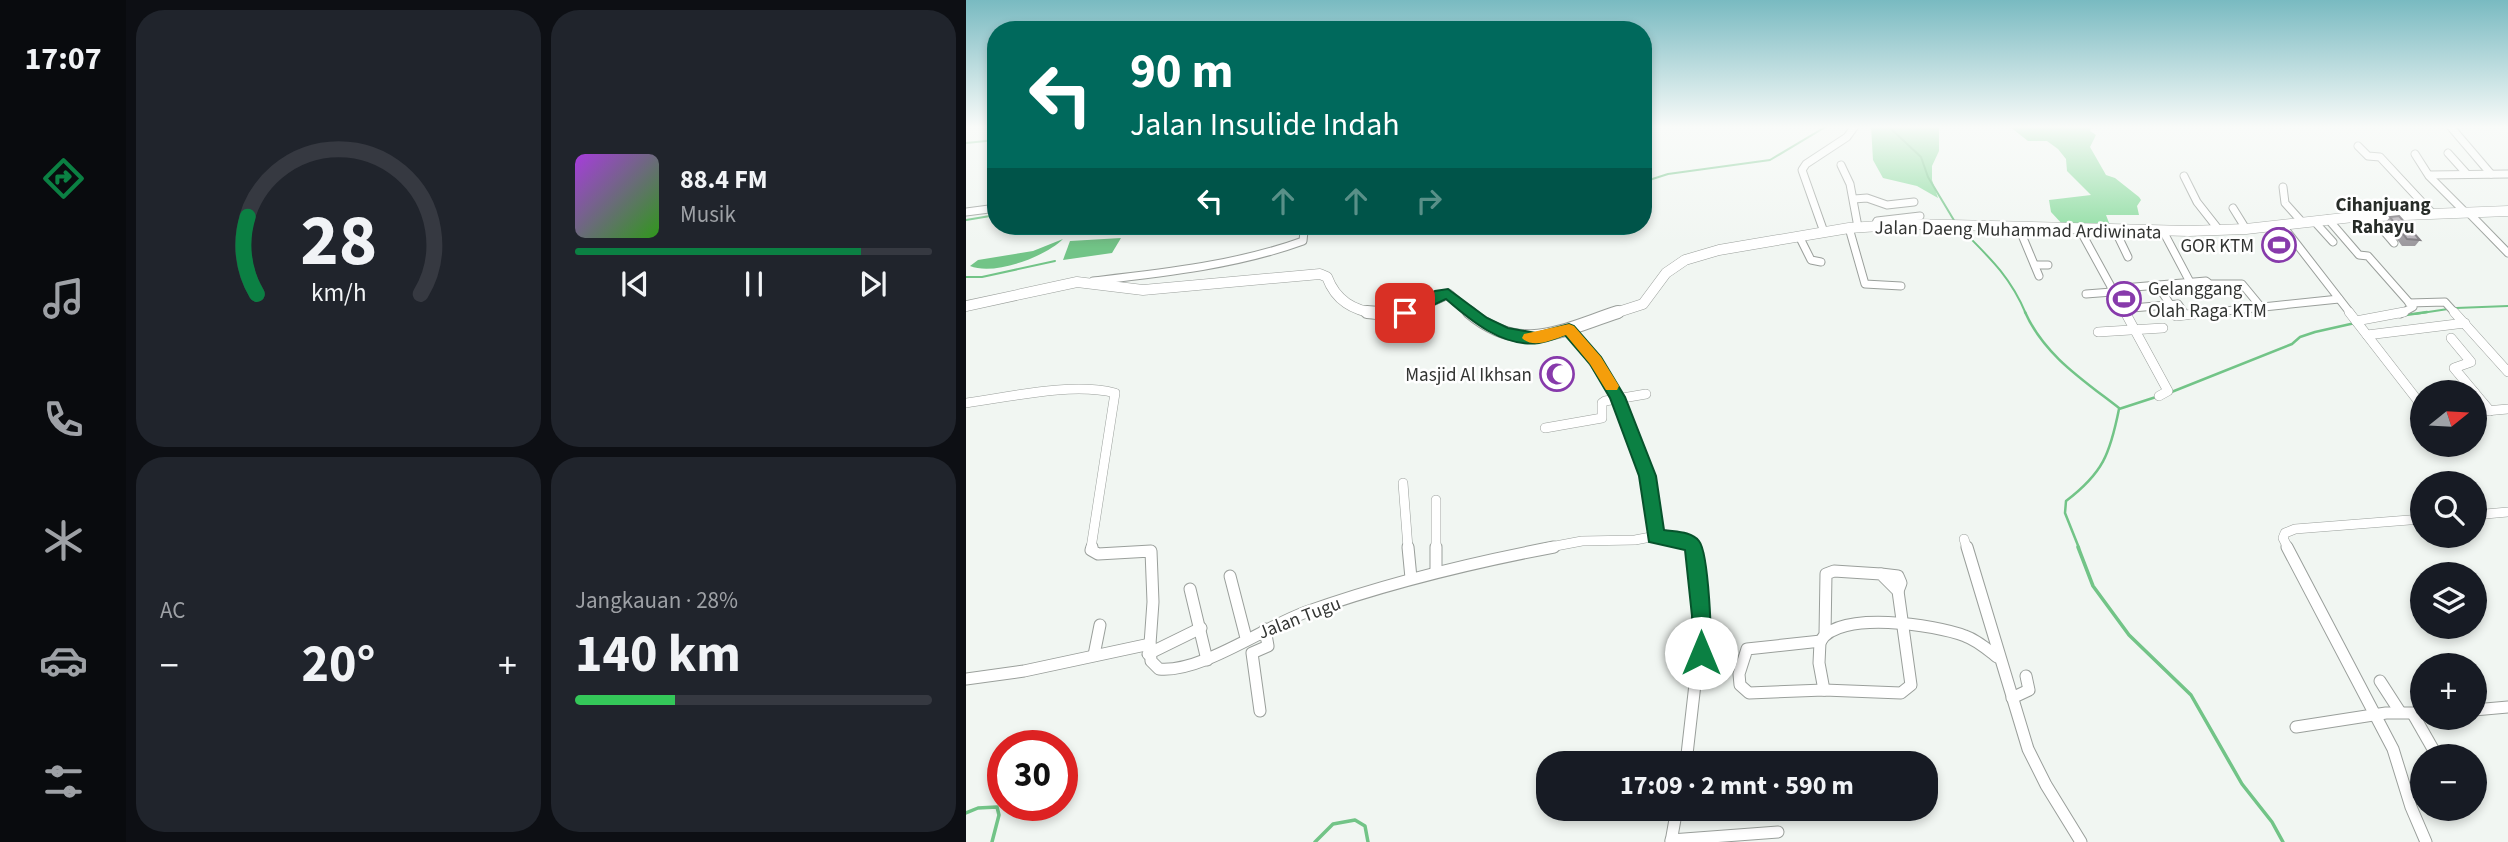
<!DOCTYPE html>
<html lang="id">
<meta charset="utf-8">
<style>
:root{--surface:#171b24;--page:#20242c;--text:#f1f3f6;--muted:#9ea1a6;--line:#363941;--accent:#0b8043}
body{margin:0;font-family:"Source Sans 3",sans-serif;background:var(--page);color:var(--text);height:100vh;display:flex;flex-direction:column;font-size:26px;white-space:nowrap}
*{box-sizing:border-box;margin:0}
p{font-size:23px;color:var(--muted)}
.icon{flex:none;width:38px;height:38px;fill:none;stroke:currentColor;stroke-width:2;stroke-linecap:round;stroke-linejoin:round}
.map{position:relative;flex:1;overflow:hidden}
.details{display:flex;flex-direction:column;gap:10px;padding:10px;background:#0d0f14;width:840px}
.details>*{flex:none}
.top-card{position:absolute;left:21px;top:21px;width:665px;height:214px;border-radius:28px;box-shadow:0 4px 10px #0003;background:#00695c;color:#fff;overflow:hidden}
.needle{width:46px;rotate:72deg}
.tools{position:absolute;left:1444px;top:380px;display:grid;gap:14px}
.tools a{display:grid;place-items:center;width:77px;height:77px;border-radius:50%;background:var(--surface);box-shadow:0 4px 10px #0003;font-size:35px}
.speed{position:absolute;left:21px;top:730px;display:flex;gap:14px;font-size:35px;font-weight:700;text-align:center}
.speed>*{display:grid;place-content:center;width:91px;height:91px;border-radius:50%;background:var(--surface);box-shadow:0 4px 10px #0003;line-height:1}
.speed .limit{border:10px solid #d22;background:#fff;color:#111}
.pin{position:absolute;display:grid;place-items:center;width:60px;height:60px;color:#fff;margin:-30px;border-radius:14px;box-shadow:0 4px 10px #0006}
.me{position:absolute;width:77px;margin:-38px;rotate:0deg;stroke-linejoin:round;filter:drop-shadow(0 0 5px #0008)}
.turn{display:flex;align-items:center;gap:24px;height:147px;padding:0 28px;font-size:32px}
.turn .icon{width:91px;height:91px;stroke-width:2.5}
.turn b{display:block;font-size:49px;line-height:60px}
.lanes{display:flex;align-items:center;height:66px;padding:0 28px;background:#0003;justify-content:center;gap:35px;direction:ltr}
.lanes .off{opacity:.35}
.big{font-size:52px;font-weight:700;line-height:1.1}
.details .tile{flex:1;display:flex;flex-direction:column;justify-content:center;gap:10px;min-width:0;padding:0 24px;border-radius:28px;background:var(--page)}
.details .dial{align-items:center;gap:0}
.dial svg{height:182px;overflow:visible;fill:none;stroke:var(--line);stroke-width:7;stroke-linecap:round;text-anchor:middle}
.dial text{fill:var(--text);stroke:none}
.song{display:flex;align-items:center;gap:21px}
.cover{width:84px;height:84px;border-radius:10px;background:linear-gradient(135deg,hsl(280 70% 55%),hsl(110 70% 35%))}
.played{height:7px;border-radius:4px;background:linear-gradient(90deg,var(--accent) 80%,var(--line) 80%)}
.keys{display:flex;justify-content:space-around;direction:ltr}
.heat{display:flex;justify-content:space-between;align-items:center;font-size:38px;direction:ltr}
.charge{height:10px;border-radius:5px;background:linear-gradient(90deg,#34c759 28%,var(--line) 0)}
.details .tiles{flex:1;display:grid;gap:10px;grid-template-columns:repeat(2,1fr)}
.trip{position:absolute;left:570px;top:751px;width:402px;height:70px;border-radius:28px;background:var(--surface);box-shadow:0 4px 10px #0003;font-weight:700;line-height:70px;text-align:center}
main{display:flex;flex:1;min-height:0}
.tabs{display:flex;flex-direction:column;width:126px;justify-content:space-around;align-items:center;background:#090b0e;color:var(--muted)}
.tabs .icon{width:49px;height:49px}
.tabs .active{color:var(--accent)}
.tabs b{font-size:32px;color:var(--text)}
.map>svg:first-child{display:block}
.forest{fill:#89db9d}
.water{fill:#72c487}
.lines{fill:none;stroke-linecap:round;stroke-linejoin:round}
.stream-far2{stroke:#72c487;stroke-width:2}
.stream-far1{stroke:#72c487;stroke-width:2.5}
.stream{stroke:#72c487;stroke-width:3.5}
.street-far2-casing{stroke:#9a9f9b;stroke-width:9}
.street-far1-casing{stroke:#9a9f9b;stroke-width:10}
.street-casing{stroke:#9a9f9b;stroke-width:13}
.secondary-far1-casing{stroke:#9a9f9b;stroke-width:11}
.secondary-casing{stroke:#9a9f9b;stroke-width:14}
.street-far2{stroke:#fff;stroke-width:7}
.street-far1{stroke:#fff;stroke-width:9}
.street{stroke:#fff;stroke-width:11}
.secondary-far1{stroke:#fff;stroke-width:10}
.secondary{stroke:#fff;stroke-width:12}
.wall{fill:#9d9a9f}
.building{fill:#b7b3b9;stroke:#807d82;stroke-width:2}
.route{fill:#0b8043;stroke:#07532c;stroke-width:2}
.slow{fill:#f59e0b}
.labels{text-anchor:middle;stroke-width:5;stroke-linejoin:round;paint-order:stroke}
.far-quarter-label{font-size:19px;font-weight:bold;fill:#272c28;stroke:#fff}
.street-label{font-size:19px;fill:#323432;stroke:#fff}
.poi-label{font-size:19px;fill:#323432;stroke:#fff;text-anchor:end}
</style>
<main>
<nav class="tabs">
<b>17:07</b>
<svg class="icon active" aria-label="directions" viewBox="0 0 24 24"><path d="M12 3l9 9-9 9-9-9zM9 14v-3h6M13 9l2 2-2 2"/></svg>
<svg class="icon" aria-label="music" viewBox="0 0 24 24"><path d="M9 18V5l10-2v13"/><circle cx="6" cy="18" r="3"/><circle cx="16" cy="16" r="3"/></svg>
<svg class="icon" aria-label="phone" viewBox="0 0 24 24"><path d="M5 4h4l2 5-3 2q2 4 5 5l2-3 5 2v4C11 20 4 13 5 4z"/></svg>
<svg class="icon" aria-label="climate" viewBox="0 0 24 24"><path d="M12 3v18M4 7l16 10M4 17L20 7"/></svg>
<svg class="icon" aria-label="car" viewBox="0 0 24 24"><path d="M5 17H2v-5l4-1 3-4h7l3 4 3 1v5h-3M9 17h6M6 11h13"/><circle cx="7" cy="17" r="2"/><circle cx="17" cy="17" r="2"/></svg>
<svg class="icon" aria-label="filters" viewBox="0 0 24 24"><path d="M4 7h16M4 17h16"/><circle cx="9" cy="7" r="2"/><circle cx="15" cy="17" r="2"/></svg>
</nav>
<section class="details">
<div class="tiles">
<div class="tile dial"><svg viewBox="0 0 100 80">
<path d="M14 69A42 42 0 1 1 86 69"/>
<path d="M14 69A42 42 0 0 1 10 35" stroke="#0b8043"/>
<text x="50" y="56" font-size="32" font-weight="700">28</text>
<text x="50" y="72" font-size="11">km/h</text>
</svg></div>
<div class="tile">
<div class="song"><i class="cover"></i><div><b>88.4 FM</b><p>Musik</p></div></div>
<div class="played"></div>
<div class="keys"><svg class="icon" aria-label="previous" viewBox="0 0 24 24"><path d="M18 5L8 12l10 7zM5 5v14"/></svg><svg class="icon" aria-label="pause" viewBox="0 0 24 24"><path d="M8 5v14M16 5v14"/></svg><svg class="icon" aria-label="next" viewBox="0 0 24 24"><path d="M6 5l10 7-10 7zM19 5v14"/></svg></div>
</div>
<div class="tile"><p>AC</p>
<div class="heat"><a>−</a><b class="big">20°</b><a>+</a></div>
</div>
<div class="tile"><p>Jangkauan · 28%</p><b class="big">140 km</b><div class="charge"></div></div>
</div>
</section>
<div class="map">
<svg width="1542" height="842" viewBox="0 0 1542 842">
<rect width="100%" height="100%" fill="#f1f6f2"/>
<g class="forest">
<path d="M905,126H973V151L966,166V180L972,198L951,186L917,178L907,160Z"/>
<path d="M1043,126H1125L1124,131L1130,135L1124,147L1140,175L1149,178L1173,197L1175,200L1171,206L1173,215H1140L1145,228L1098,226L1085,212L1083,200L1125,195L1101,171L1100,159L1092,149L1081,141H1062Z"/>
</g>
<g class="water">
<path d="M155,238L146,253L97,260L104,241Z"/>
<path d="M97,239C79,257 28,276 4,266L12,260L67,251Z"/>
</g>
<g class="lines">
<g class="stream-far2">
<path d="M922,126L955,157L962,177L989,222"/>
<path d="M0,143L30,140"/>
<path d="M677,182L702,174L804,160L861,126"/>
<path d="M0,220L30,215"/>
<path d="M994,228C1023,257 1044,276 1060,314"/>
<path d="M0,277H16L89,261"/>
<path d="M1490,308L1542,306"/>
<path d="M1449,314L1482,309"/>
</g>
<g class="stream-far1">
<path d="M1059,312C1078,355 1117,380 1153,408"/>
<path d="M1440,315L1461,312"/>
<path d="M1203,393L1326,344L1334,337L1349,332L1389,323"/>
<path d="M1113,548L1099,513L1100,501C1137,473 1144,454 1153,409L1190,397"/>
</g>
<g class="stream">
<path d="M1112,547L1127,586L1163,635L1225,695L1276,784L1306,822L1317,842"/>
<path d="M0,813L12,808L31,807L33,815L26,842"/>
<path d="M349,842L367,824L389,820L399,826L402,842"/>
</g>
<g class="street-far2-casing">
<g id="street-far2">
<path d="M1484,126L1525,174"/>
<path d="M1392,146L1402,156L1414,157L1467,214"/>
<path d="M1482,153L1500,173"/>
<path d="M1449,154L1463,176L1499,212"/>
<path d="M875,165L884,184L892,227"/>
<path d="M1464,175L1542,174"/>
<path d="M1218,176L1231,202L1253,230"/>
<path d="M1317,187L1319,203L1336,222"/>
<path d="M888,199L901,198L921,205L948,202"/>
<path d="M1267,208L1280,229"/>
<path d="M0,212L23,209L30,212"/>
<path d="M1502,212L1542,253"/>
<path d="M1405,216L1428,243"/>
<path d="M1362,219L1393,255L1402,256L1447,307L1434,314"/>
<path d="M1348,221L1367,242"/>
<path d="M909,225L911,221L954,216"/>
<path d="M1316,225L1385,314"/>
<path d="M883,228L899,284L935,286"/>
<path d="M1053,228L1073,276"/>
<path d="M1114,230L1160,314"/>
<path d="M1149,230L1162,257"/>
<path d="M1197,231L1224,282"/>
<path d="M858,232L836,170L840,164L881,137L889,126"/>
<path d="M833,236L845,260L855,262"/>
<path d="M1069,265H1082"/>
<path d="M127,281C197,273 271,265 337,241L338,231L328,226"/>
<path d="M1191,285L1204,304"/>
<path d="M1145,289L1240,281L1244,284H1276L1295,307"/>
<path d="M1120,294L1146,292"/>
<path d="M1443,303L1479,302L1490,314"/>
<path d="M1155,309L1212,304L1219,314"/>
<path d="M1231,314L1373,299"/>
</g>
</g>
<g class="street-far1-casing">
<g id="street-far1">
<path d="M1159,312L1202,391L1193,396"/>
<path d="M1383,312L1456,406"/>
<path d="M1488,312L1542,372"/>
<path d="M1210,316L1248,312"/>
<path d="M1390,321L1438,312"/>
<path d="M602,329C638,372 667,421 681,477C686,496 687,517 690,536L720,541L726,548"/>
<path d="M1132,332L1197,328"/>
<path d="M1401,335L1499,323"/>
<path d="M1485,338L1505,362L1488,368L1508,392"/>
<path d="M1508,392L1524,411"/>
<path d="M0,403C44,397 106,382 149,393L125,548"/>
<path d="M1508,412L1542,409"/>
<path d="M579,428L636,418V403L639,401L680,394"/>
<path d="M437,483L442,548"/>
<path d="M470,500V548"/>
<path d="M1508,515L1542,512"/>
<path d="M998,539L1001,548"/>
<path d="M579,548L616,541L669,540L690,536"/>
<path d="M1322,548L1317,538L1319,533L1329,529L1456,519"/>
</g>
</g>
<g class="street-casing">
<g id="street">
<path d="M126,547L125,550L132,554L185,551L187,602L184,644"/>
<path d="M442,547L445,578"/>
<path d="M470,547V571"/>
<path d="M1001,547L1062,749L1080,785L1115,842"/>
<path d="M1321,547L1427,749L1445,807L1460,842"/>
<path d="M915,574L932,576L935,583L932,591"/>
<path d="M264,576L280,638"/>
<path d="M224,589L241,660"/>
<path d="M855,641L781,649L773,674L774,685L783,693L858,690L935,693L945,685L932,591L915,574L868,571L860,574L859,634"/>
<path d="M182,654L235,628"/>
<path d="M128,655L134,625"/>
<path d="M0,679L58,671L184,644L185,661L193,669C235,673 298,627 340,612C421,583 504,563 588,547"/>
<path d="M1414,681L1434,712"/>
<path d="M858,690L853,663L854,642C871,609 971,625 999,636C1011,640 1021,649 1031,657"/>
<path d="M1046,698L1063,690L1060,676"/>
<path d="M1508,710L1542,707"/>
<path d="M294,711L286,653L302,646L299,629"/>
<path d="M1447,714L1471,756"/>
<path d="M1330,727L1420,713H1456"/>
<path d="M720,763L733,649L730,564L725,547"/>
<path d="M705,840L812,832"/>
<path d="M705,842L711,808"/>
</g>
</g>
<g class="secondary-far1-casing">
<g id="secondary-far1">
<path d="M0,306L111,282L177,290L354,274L361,277C370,301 387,310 411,314"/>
<path d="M429,314L443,311L482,294L505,314"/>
<path d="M646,314L677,304L700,273L719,260L753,250L883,228L944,224L1223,231L1280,229L1387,217L1542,211"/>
</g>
</g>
<g class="secondary-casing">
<g id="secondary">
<path d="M401,312L424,314L439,312"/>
<path d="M503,312C555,356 596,330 652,312"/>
</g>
</g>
<use href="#street-far2" class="street-far2"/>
<use href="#street-far1" class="street-far1"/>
<use href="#street" class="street"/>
<use href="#secondary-far1" class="secondary-far1"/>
<use href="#secondary" class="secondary"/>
</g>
<g class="wall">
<path d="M1424,217L1454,240L1449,246H1436L1419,223Z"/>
<path d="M1312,228L1324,236L1321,241L1316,242L1309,234Z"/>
<path d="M1160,286L1169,294L1165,302H1161L1156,294Z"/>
</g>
<g class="building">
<path d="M1433,216L1454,240L1441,239L1424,217Z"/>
<path d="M1312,228H1318L1324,236H1319Z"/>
<path d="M1160,286H1165L1169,294H1164Z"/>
<path d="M593,367L594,374L587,376L586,368Z"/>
</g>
<linearGradient id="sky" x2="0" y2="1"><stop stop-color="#79bac1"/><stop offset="0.52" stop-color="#f9fbf9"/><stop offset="1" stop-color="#f9fbf9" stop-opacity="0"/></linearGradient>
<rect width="1542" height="244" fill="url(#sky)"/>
<path class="route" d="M482,289L521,318L542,328L570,333L603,324L608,326L635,357L659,397L690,476L698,530C709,532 725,531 733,541C742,552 748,645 742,659L735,662L728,659L725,653L726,616L719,550L683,542L673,476L644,398L624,364L599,335C591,338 581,342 573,343C537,348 504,320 480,299L444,316H434L432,313L469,291Z"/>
<path class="slow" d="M603,324L608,326L635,357L653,386L651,390H640L624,364L600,335C586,340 567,349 556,338L558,334Z"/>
<defs>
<g id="stadium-ring" transform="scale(1.75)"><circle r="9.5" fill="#fff" stroke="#873aab" stroke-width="1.5"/><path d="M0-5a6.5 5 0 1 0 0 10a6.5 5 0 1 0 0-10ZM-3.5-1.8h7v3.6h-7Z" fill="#873aab"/></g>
<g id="mosque-ring" transform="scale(1.75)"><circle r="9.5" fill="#fff" stroke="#873aab" stroke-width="1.5"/><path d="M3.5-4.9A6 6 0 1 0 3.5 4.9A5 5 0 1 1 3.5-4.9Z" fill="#873aab"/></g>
</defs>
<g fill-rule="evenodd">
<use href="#stadium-ring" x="1313" y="245"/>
<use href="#stadium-ring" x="1158" y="299"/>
<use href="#mosque-ring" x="591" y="374"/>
</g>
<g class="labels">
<g class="far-quarter-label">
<text x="1417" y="211">Cihanjuang<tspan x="1417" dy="22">Rahayu</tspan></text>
</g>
<g class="street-label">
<text transform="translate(1052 229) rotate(1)" y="7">Jalan Daeng Muhammad Ardiwinata</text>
<text transform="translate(333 617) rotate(-21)" y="7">Jalan Tugu</text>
</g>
<g class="poi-label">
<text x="1288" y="252">GOR KTM</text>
<text x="1182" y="295" text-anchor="start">Gelanggang<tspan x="1182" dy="22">Olah Raga KTM</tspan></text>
<text x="566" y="381">Masjid Al Ikhsan</text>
</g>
</g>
</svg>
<div class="tools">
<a><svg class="needle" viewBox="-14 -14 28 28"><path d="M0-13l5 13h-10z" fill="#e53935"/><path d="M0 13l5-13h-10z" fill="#9ea1a6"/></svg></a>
<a><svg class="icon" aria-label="search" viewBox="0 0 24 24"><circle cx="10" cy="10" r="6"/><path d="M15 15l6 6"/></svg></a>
<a><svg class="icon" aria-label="layers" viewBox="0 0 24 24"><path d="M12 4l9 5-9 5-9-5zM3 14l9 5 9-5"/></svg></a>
<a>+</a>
<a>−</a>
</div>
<div class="speed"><div class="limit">30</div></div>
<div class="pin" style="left:439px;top:313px;background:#d93025"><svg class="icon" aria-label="arrive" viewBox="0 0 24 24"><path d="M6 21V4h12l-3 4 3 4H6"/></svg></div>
<svg class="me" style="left:735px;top:653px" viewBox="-20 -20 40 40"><circle r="19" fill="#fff"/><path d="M0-13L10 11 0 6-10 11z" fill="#0b8043"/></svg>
<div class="trip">17:09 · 2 mnt · 590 m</div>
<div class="top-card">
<div class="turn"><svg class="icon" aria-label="left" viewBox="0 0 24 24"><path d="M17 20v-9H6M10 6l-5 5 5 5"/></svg><div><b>90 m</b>Jalan Insulide Indah</div></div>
<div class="lanes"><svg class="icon" aria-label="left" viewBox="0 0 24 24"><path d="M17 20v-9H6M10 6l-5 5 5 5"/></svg><svg class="icon off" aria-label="ahead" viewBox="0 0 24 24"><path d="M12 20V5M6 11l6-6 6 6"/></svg><svg class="icon off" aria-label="ahead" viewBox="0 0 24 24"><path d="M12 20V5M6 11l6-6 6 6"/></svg><svg class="icon off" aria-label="right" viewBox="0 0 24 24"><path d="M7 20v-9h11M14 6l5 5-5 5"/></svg></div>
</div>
</div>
</main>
